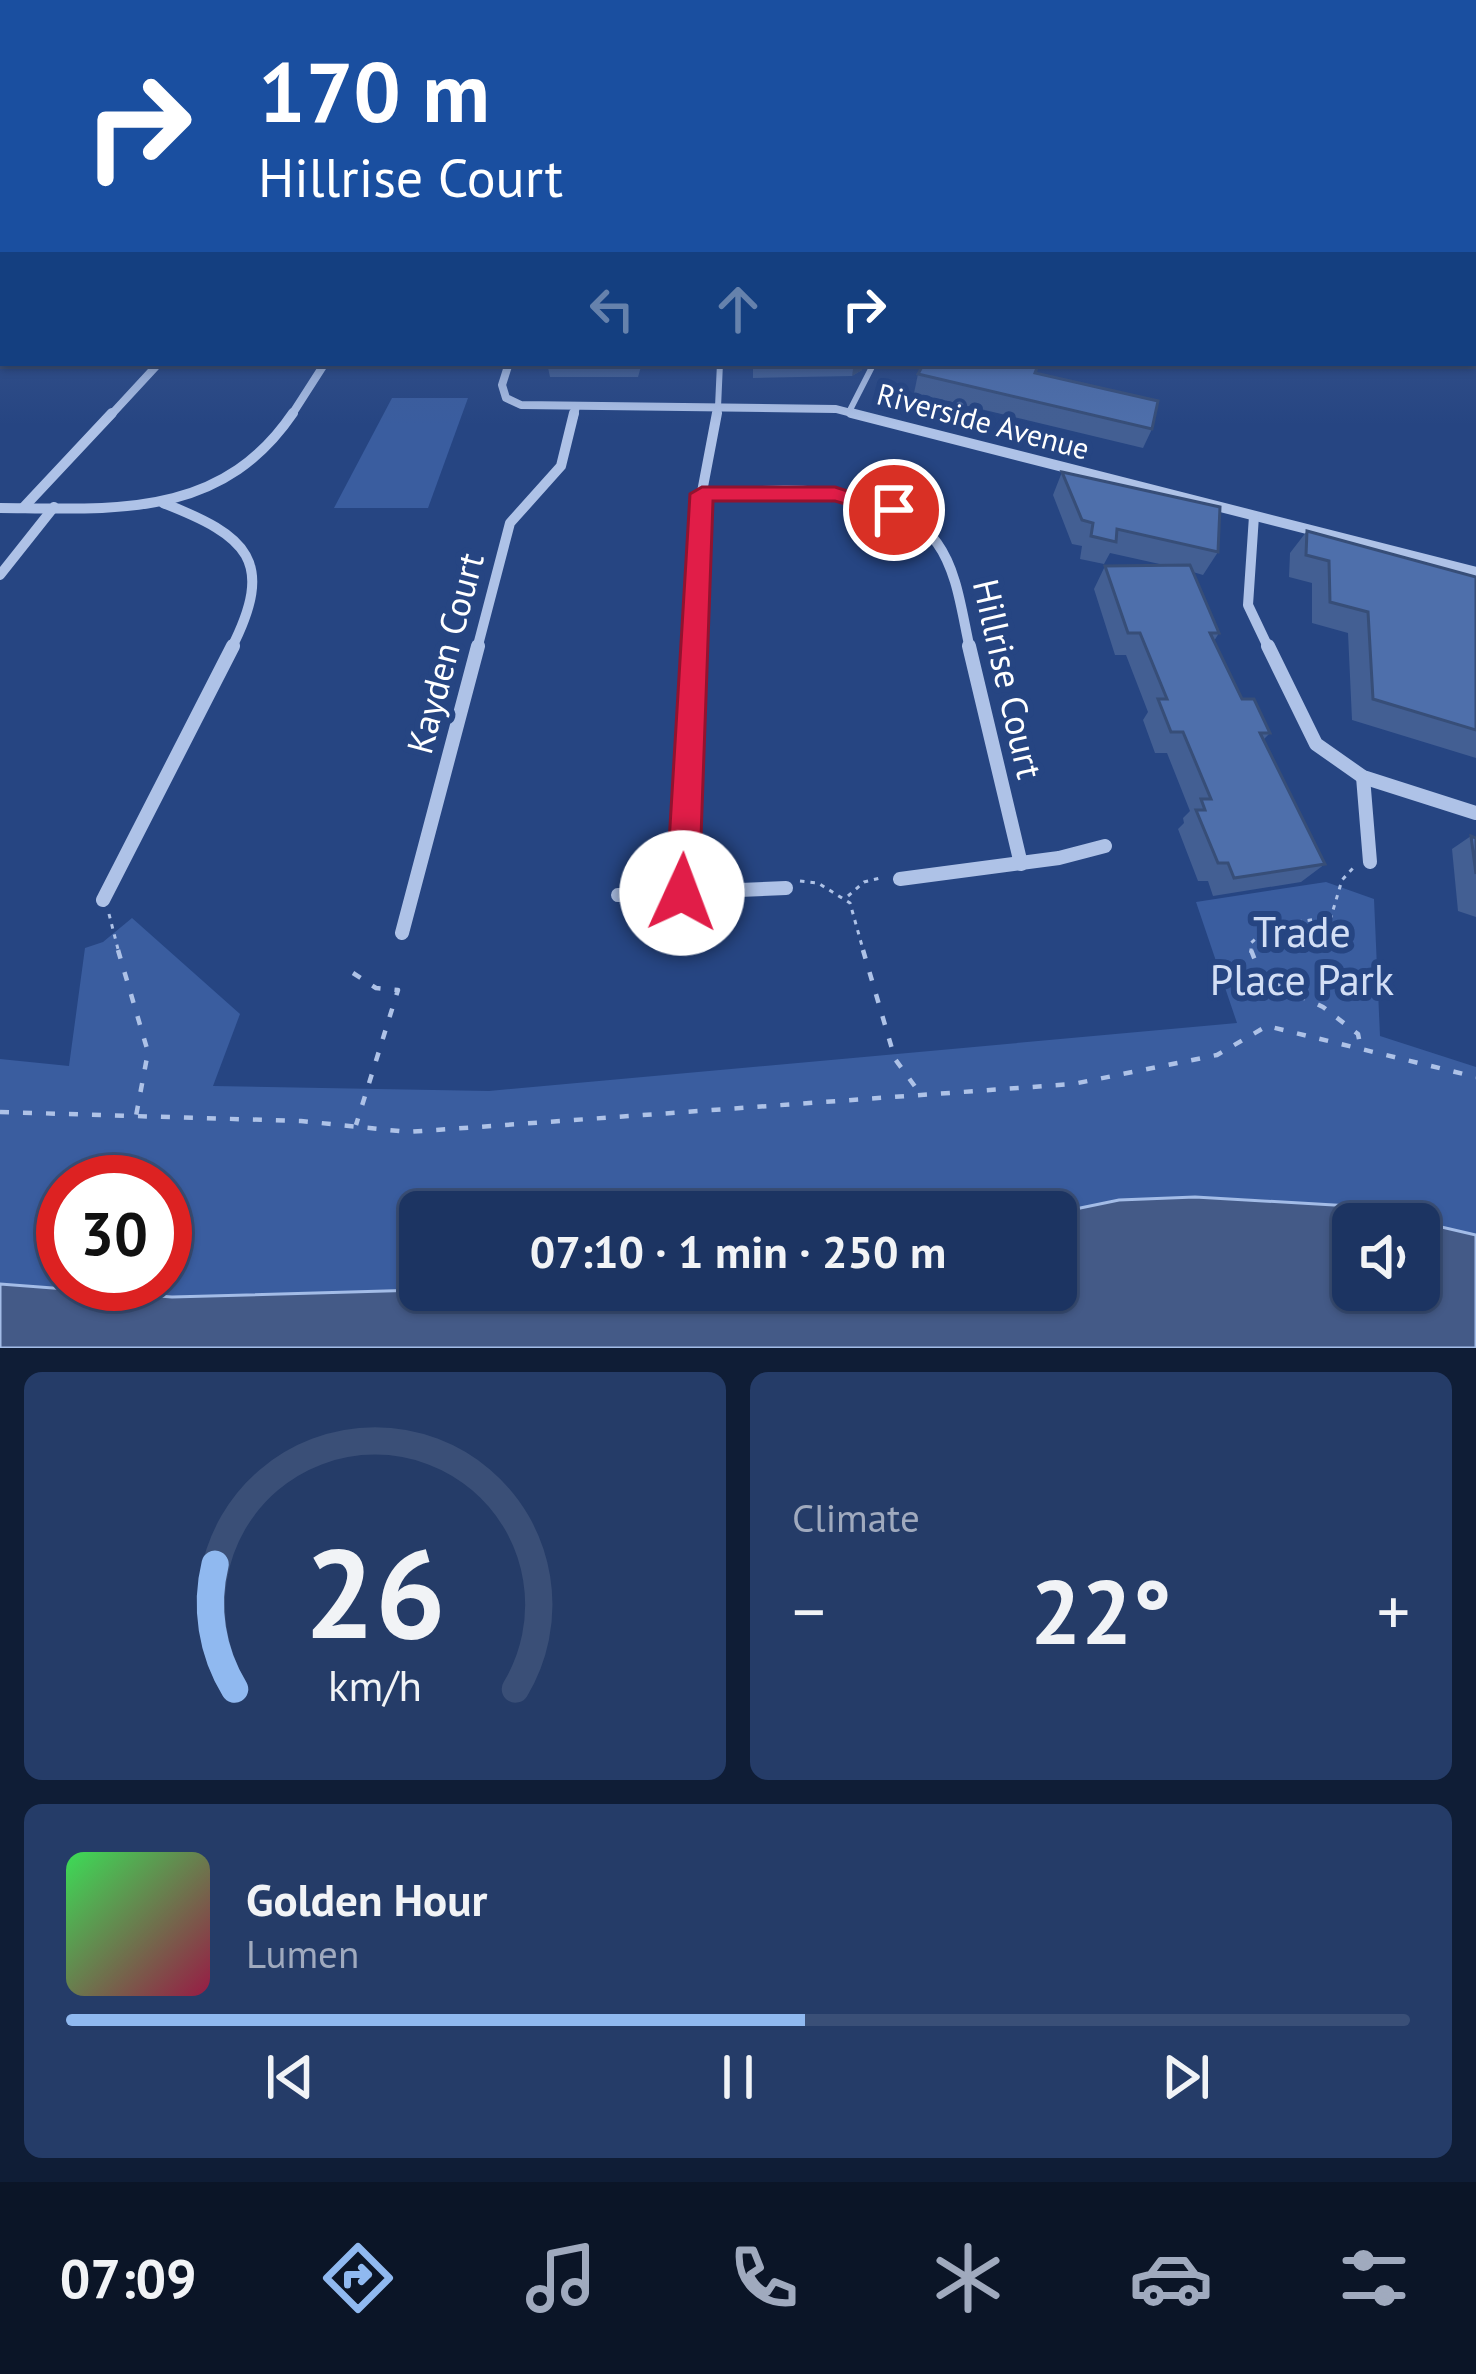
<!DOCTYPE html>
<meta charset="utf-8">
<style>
:root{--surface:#1c3462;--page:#253c68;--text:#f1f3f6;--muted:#a0aabe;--line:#3a4f77;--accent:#90b9f0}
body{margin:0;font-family:"PT Sans",sans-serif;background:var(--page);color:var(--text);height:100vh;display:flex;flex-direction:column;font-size:45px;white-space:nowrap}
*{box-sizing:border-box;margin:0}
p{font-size:39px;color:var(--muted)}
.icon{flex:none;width:66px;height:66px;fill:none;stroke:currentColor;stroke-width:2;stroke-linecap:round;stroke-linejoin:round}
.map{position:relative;height:1348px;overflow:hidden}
.side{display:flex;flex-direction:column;gap:24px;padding:24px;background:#0f1d36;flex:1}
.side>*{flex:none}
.hud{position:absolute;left:0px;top:0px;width:1476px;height:366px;box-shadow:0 3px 9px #0004,0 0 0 3px var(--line);background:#1a4fa0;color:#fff;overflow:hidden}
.tools{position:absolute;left:1332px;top:1203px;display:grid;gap:24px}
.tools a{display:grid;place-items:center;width:108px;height:108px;border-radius:18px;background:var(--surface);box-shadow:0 3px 9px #0004,0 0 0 3px var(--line);font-size:60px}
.speed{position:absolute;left:36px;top:1155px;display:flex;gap:24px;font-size:60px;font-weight:700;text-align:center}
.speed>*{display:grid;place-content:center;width:156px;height:156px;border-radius:50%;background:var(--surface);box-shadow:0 3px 9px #0004,0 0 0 3px var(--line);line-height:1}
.speed .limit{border:18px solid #d22;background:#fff;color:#111}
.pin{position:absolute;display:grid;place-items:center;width:102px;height:102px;color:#fff;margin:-51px;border:6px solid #fff;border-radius:50%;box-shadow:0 3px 12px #0007}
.me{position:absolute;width:132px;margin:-66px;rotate:2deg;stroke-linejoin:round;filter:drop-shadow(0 0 9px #0008)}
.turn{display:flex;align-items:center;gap:42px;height:252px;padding:0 60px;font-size:54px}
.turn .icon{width:156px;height:156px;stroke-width:2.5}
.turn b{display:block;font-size:84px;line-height:102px}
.lanes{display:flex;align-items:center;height:114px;padding:0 60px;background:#0003;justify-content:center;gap:60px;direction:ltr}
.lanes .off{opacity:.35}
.big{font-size:90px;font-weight:700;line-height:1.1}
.side .tile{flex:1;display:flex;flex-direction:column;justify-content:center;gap:18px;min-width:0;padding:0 42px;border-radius:18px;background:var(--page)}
.side .dial{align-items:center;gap:0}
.dial svg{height:312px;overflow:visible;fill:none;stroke:var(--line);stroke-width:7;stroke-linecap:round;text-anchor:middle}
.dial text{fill:var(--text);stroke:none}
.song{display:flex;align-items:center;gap:36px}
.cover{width:144px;height:144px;border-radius:18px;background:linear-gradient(135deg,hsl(130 70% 55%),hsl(340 70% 35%))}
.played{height:12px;border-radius:6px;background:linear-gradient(90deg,var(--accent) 55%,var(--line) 55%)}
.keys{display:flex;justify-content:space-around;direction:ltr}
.heat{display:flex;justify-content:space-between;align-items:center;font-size:66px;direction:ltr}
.side .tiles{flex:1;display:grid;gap:24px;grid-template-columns:1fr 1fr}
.tile:last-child{grid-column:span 2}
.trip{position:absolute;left:399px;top:1191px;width:678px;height:120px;border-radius:18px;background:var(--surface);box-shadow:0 3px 9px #0004,0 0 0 3px var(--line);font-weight:700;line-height:120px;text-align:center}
.tab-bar{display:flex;height:192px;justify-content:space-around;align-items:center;background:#0b1527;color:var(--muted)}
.tab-bar .icon{width:84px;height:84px}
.tab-bar .selected{color:var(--accent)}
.tab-bar b{font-size:54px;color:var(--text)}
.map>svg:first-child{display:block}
.green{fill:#3a5d9f;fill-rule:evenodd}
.water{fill:#445a87;stroke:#a3bce7;stroke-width:3;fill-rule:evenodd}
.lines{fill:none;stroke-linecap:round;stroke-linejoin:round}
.path-far1{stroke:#aec2e7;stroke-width:3;stroke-dasharray:4.5 6;stroke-linecap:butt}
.path{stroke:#aec2e7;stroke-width:4.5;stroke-dasharray:9 14;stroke-linecap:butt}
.service{stroke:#aec2e7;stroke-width:6}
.minor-far2{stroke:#aec2e7;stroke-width:8}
.minor-far1{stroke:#aec2e7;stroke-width:10}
.minor{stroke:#aec2e7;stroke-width:14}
.wall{fill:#435f93}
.shaded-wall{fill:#374e78}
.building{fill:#4e6fab;stroke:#374e78;stroke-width:3}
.route{fill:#e11d48;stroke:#92132f;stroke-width:3}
.labels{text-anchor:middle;stroke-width:12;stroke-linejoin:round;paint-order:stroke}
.far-street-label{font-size:30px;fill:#fff;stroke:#264582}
.street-label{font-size:36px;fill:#fff;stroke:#264582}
.near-park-label{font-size:42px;fill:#d2def5;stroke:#264582}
</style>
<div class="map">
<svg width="1476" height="1348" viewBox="0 0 1476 1348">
<rect width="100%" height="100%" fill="#264582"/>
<g class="green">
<path d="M392,398H468L428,508H334Z"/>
<path d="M1326,882L1374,899L1380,1036L1476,1067V1235C1329,1201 1206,1183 1056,1213L420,1212V1290L172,1297L0,1284V1059L69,1066L85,948L103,942L132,918L240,1014L213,1086L489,1091L1237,1023L1196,902ZM63,1182H165V1284H63Z"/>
</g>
<path class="water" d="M1195,1197L1351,1206L1476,1235V1348H0V1284L172,1297L420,1290H1056V1213L1119,1200ZM1353,1224H1419V1290H1353Z"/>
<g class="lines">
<g class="path-far1">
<path d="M800,881L818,883L850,903L864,953"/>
<path d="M848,896L864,882L880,878"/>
<path d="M109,914L119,953"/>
<path d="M1251,953V943L1270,926L1331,917L1342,880L1353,868"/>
</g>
<g class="path">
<path d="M118,950L148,1052L136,1116"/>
<path d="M863,950L895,1059L919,1092"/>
<path d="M1251,950L1262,978L1323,1007L1358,1034L1360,1044"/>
<path d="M353,973L376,988L398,990L356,1125"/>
<path d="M0,1112L301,1121L408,1132L1073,1084L1217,1055L1267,1026L1476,1077"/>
</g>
<g class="service">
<path d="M718,407L720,363"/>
<path d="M849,412L874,363"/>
</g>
<g class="minor-far2">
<path d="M1473,306L1476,319"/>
<path d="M509,363L502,385L506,398L521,405L836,409L863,416"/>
<path d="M110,416L159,363"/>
<path d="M291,416L325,363"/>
<path d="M574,416L576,406"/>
<path d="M716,416L718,407"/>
</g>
<g class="minor-far1">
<path d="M851,413L1476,572"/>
<path d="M702,494C774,491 888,476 937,543C958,572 962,615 970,649"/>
<path d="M163,503C248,536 276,561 231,649"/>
<path d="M0,508C115,509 221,519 293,413"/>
<path d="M23,508L112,413"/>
<path d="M1254,516L1248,605L1269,649"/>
<path d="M0,575L54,507"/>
<path d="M477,649L510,523L561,466L574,413"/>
<path d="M692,649L698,513L717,413"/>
</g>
<g class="minor">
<path d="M969,646L1021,864"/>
<path d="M1268,646L1316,744L1363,777L1476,813"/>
<path d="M1363,777L1370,862"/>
<path d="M900,879L1059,858L1105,846"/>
<path d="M682,893L692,646"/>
<path d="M618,895L786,888"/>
<path d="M103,900L233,646"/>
<path d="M402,933L478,646"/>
</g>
</g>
<g class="wall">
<path d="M547,363H642L638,377H550Z"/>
<path d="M753,363H863L862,370L852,376L753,378Z"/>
<path d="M1036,373L1152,429L1143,448L914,393L918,374Z"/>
<path d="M1062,472L1218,552L1203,575L1193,572L1219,633L1214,641L1242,699L1270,733L1263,740L1325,864L1301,882L1213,896L1208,881H1198L1178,829L1184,823L1183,818L1190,811L1167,753H1155L1143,720L1148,712L1126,655H1115L1094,589L1105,566L1164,565L1110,553L1104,564L1080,559L1082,546L1072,544L1053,495Z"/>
<path d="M1307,531L1476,577V758L1352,720L1348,633L1312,623V583L1289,577L1290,553Z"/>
<path d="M1471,836L1476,838V917L1458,911L1452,849Z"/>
</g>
<path class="shaded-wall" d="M854,363H863L862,370L852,376Z"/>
<g class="building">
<path d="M924,363H975L989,366L991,363H1039L1035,373L1158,401L1152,429L918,374Z"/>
<path d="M1062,472L1220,507L1218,552L1117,529L1116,542L1091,536L1093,523L1082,520Z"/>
<path d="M1307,531L1476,577V730L1373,699L1368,612L1330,602L1329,561L1306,555Z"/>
<path d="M1190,565L1219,633H1210L1242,699H1254L1270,733H1260L1325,864L1234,878L1228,863H1218L1196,810H1205L1201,799H1211L1183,732H1171L1158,699H1167L1140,633H1128L1105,566Z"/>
<path d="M1471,836L1476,838V874Z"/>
</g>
<linearGradient id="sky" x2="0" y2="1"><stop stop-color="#152648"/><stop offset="0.56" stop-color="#415c92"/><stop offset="1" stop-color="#415c92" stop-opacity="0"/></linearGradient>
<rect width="1476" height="425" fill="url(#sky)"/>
<path class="route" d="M835,487L906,510L894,518L835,501H713L699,893L694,904L682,909L671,904L666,893L690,494L702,487Z"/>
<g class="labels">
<g class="far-street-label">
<text transform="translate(983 422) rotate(15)" y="10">Riverside Avenue</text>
</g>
<g class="street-label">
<text transform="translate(445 653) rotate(-75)" y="13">Kayden Court</text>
<text transform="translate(1008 679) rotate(77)" y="13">Hillrise Court</text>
</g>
<g class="near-park-label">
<text x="1302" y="947">Trade<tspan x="1302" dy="48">Place Park</tspan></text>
</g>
</g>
</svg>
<div class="tools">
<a><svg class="icon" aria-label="sound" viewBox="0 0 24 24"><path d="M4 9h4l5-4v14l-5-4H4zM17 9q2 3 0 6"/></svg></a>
</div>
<div class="speed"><div class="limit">30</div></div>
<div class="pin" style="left:894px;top:510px;background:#d93025"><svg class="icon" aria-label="arrive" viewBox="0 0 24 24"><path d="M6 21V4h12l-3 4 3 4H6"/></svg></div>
<svg class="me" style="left:682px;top:893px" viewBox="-20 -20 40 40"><circle r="19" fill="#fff"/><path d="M0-13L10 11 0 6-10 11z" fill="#e11d48"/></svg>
<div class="trip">07:10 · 1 min · 250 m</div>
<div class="hud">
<div class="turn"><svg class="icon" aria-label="right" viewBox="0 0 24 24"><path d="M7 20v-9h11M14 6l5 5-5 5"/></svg><div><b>170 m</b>Hillrise Court</div></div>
<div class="lanes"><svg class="icon off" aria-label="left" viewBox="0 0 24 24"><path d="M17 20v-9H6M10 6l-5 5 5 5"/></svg><svg class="icon off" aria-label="ahead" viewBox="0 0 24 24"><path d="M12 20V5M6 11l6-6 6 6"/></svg><svg class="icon" aria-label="right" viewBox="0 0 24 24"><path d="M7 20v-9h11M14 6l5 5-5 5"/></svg></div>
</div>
</div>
<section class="side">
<div class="tiles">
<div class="tile dial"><svg viewBox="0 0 100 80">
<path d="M14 69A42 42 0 1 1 86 69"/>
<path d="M14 69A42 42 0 0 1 9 37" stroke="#90b9f0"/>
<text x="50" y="56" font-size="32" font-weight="700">26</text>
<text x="50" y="72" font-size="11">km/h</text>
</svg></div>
<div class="tile"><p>Climate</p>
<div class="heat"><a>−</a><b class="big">22°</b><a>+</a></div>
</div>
<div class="tile">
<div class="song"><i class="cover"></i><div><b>Golden Hour</b><p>Lumen</p></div></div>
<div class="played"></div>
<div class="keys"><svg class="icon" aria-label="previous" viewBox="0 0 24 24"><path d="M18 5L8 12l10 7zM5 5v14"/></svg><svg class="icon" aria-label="pause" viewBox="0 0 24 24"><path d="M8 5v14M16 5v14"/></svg><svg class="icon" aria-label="next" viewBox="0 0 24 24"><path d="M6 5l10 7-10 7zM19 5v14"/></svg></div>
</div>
</div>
</section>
<nav class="tab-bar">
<b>07:09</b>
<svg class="icon selected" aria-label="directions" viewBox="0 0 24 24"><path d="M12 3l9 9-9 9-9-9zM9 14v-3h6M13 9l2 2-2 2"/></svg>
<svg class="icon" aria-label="music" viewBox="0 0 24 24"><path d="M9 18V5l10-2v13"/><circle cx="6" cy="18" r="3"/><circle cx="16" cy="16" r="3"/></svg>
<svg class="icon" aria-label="phone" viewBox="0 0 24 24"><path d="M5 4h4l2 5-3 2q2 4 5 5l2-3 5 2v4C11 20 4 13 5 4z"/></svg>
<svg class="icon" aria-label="climate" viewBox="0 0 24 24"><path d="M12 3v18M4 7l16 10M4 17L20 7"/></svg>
<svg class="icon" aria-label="car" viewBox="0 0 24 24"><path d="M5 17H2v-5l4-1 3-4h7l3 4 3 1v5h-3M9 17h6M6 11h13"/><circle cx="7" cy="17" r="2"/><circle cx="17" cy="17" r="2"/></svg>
<svg class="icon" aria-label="filters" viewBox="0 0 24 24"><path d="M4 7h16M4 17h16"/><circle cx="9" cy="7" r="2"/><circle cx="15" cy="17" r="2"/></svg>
</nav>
